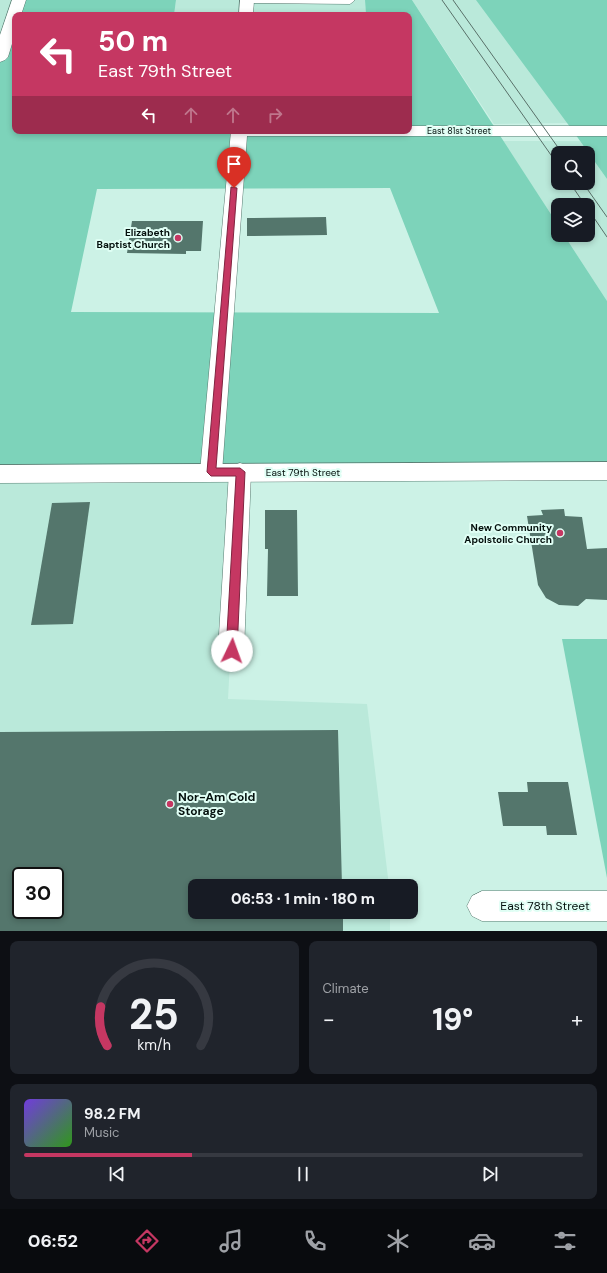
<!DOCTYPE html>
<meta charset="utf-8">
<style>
:root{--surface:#171b24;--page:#20242c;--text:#f1f3f6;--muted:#9ea1a6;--line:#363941;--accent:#c53762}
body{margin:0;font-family:"DM Sans",sans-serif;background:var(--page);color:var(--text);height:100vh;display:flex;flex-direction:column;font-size:15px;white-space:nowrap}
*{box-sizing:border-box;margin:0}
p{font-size:13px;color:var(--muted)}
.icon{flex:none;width:22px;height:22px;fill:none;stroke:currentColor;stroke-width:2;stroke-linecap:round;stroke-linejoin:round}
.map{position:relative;height:931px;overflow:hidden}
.sheet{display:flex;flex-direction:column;gap:10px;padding:10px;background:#0d0f14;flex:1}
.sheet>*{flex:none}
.top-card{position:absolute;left:12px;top:12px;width:400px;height:122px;border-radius:8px;box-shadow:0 2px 6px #0003;background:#c53762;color:#fff;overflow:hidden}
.controls{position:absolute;left:551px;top:146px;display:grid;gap:8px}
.controls a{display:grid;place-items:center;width:44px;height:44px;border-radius:8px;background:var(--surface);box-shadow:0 2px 6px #0003;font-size:20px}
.speed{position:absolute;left:12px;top:867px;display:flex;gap:8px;font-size:20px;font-weight:700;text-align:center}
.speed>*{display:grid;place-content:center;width:52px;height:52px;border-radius:50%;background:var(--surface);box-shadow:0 2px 6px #0003;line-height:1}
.speed .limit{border:2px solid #111;border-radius:6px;background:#fff;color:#111}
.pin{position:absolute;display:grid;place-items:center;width:34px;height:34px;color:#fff;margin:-41px -17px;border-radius:50% 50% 50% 0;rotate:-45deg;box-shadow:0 0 4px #0007}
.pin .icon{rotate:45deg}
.me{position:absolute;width:44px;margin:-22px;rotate:3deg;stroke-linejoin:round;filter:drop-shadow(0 0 3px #0008)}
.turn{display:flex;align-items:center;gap:14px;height:84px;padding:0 20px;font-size:18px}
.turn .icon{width:52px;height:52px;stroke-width:2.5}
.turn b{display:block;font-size:28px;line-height:34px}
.lanes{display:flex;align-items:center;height:38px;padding:0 20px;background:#0003;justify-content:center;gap:20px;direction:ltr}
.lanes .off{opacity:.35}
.big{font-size:30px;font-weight:800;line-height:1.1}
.sheet .widget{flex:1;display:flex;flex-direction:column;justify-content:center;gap:6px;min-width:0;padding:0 14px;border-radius:8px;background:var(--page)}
.sheet .dial{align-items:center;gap:0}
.dial svg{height:104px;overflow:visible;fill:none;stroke:var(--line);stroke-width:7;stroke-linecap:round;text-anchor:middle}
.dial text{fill:var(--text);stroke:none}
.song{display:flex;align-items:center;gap:12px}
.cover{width:48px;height:48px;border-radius:6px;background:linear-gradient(135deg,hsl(260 70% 55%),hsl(110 70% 35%))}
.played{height:4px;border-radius:2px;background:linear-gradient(90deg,var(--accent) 30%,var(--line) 30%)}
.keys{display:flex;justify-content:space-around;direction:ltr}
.heat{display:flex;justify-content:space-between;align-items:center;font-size:22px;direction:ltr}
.sheet .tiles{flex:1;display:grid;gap:10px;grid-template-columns:1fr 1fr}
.widget:last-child{grid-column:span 2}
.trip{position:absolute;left:188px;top:879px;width:230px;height:40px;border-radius:8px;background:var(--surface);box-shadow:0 2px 6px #0003;font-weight:800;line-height:40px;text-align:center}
.tab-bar{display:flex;height:64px;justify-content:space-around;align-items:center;background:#090b0e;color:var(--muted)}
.tab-bar .icon{width:28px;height:28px}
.tab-bar .on{color:var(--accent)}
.tab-bar b{font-size:18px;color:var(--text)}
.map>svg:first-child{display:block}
.built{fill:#bae9da;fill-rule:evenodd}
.green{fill:#7dd3ba;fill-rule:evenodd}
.building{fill:#54766c;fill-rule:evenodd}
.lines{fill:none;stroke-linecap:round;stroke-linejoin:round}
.service-casing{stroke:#587a70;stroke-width:1}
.minor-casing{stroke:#587a70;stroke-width:1}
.secondary-casing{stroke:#587a70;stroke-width:1}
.service{fill:#fff;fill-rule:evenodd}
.minor{fill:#fff;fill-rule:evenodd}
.secondary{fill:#fff;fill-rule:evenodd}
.tram{stroke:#597069;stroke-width:1}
.route{fill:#c53762;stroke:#802440}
.poi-dot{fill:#c53762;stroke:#dffef4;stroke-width:1.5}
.labels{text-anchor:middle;stroke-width:4;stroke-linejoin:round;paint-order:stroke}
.far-street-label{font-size:9px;fill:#04100d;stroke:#dffef4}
.poi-label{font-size:10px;font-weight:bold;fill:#04100d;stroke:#dffef4;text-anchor:end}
.street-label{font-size:10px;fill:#04100d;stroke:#dffef4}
.near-poi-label{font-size:12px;font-weight:bold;fill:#04100d;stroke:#dffef4;text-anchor:start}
.near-street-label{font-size:12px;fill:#04100d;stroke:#dffef4}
</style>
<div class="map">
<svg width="607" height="931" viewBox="0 0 607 931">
<rect width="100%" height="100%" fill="#ccf2e6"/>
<g class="built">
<path d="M0,0H19L0,57Z"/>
<path d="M176,0H365L366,15H174Z"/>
<path d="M412,0H478L570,123L494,124Z"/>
<path d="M503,141H580L607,179V301L564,235H588V205H558V225ZM558,153H588V183H558Z"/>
<path d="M240,472L228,699L367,704L389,886H195V912H390V931H0V474ZM21,876H55V910H21Z"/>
</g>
<g class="green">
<path d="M19,0H176L174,15H15V131H409V15H366L365,0H412L558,225V235H564L607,301V471L0,474V57ZM390,188L439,313L71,312L97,189Z"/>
<path d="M476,0H607V179L573,131Z"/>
<path d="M562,639H607V878Z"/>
</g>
<g class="building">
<path d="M326,217L327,235L247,236V218Z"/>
<path d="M132,221H203L201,251H186V254L127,253Z"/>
<path d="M90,502L73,624L31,625L52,503Z"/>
<path d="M564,509L565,516L582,517L587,549L607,548V600L586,599L578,606L559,605L546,598L538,585L527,516L543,515L541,510Z"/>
<path d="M265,510H297L298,596H267L268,549H265Z"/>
<path d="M338,730L342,886H195V912H343V931H0V732ZM21,876H55V910H21Z"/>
<path d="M527,782H568L577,835H547L546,826H503L498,792H528Z"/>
</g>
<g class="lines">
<g class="service-casing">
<path id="service" d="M243,0H354V1L350,4L247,3Z"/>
</g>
<g class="minor-casing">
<g id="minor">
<path d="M12,0H26L21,15H15V34L8,57L5,60L0,62V35Z"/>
<path d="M240,0H254L253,15H239Z"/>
<path d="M409,126H607V136H247L222,472L219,478L211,481L203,478L200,472L231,131H409Z"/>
<path d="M240,463L248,466L251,472L244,651L240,659L231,663L222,659L218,651L229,472L232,466Z"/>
<path d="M482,891H607V921H482L472,916L467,906L472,896Z"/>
</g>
</g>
<g class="secondary-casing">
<path id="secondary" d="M607,462V480L0,483V465Z"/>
</g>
<use href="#service" class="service"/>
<use href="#minor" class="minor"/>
<use href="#secondary" class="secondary"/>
<g class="tram">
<path d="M442,0L558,165"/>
<path d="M453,0L562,153"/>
<path d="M570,183L585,205"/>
<path d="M583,183L607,217"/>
<path d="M588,209L607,237"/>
</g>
</g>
<path class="route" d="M231,187L237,188L216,468H240L245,472L237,651L235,655L232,656L228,655L226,651L236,476H211L207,472Z"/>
<g class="poi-dot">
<circle cx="178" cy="238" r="4"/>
<circle cx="560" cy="533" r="4"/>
<circle cx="170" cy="804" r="4"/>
</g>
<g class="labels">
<g class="far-street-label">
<text x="459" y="134">East 81st Street</text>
</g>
<g class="poi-label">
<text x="170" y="236">Elizabeth<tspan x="170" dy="12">Baptist Church</tspan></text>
<text x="552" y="531">New Community<tspan x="552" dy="12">Apolstolic Church</tspan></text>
</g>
<g class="street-label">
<text x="303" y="476">East 79th Street</text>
</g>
<g class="near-poi-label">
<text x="178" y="801">Nor-Am Cold<tspan x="178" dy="14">Storage</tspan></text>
</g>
<g class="near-street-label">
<text x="545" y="910">East 78th Street</text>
</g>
</g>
</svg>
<div class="controls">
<a><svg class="icon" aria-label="search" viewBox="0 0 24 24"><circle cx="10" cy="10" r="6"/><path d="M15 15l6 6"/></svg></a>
<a><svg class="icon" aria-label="layers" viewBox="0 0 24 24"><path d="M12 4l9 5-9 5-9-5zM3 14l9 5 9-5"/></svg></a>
</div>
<div class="speed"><div class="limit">30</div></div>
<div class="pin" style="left:234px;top:188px;background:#d93025"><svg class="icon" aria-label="arrive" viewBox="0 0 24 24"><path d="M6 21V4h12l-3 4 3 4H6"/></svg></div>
<svg class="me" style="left:232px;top:651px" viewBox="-20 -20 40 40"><circle r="19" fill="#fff"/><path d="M0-13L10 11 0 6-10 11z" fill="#c53762"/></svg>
<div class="trip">06:53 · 1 min · 180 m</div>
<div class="top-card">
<div class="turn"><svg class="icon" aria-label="left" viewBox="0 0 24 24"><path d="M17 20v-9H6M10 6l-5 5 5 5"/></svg><div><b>50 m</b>East 79th Street</div></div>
<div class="lanes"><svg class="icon" aria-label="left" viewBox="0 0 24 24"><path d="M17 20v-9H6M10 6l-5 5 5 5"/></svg><svg class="icon off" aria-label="ahead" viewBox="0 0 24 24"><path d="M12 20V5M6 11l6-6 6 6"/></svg><svg class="icon off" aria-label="ahead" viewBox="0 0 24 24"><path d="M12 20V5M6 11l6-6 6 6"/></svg><svg class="icon off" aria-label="right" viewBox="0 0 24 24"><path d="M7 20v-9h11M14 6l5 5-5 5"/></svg></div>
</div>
</div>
<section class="sheet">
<div class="tiles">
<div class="widget dial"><svg viewBox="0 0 100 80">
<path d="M14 69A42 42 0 1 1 86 69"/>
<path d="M14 69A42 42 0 0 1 9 39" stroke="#c53762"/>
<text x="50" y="56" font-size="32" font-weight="700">25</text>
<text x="50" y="72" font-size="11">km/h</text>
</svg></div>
<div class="widget"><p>Climate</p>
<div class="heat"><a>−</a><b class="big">19°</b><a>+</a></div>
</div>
<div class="widget">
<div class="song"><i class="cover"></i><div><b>98.2 FM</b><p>Music</p></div></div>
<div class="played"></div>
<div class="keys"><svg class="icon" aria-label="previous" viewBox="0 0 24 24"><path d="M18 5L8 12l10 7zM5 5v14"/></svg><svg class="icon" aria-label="pause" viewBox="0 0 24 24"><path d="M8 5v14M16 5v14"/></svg><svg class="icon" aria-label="next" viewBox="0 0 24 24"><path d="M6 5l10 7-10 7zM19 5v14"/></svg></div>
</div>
</div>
</section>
<nav class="tab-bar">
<b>06:52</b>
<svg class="icon on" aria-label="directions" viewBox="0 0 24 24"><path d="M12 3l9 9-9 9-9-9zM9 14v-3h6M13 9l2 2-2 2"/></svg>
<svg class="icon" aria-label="music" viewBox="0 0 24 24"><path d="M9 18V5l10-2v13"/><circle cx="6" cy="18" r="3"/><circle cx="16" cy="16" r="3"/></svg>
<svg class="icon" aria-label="phone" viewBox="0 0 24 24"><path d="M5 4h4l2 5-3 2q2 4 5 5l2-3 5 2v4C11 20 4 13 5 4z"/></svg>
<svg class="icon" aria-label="climate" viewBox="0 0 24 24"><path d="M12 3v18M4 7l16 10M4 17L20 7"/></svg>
<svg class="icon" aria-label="car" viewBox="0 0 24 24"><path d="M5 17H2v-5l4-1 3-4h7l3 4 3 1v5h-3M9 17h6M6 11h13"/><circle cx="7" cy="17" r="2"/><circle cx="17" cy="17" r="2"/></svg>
<svg class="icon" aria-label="filters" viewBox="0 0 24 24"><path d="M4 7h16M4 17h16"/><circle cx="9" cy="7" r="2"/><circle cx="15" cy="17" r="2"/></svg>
</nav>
